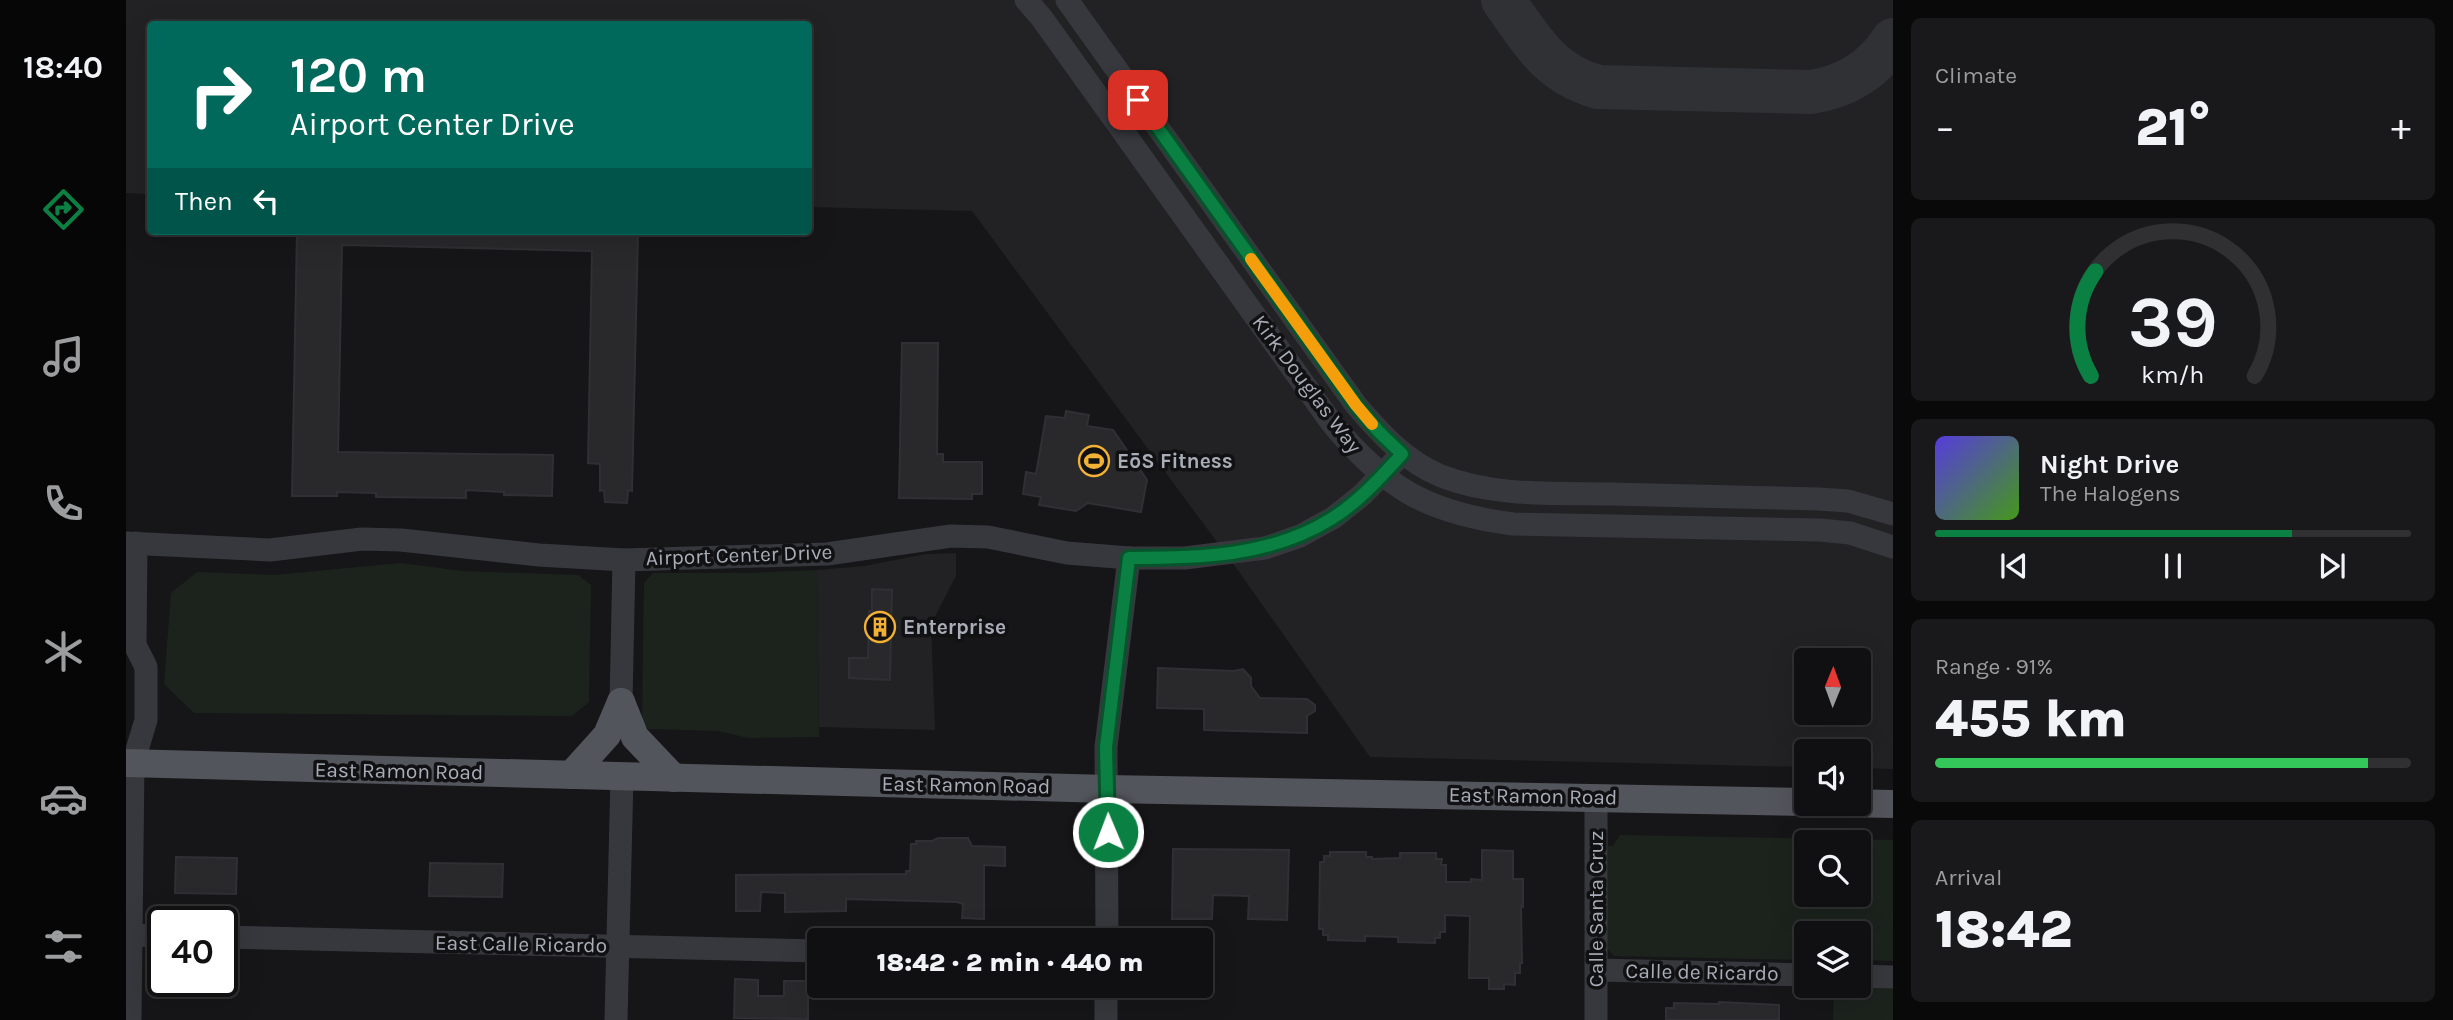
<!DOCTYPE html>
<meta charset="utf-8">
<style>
:root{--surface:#101012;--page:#19191b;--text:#f1f3f6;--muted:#9c9d9f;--line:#303032;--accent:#0b8043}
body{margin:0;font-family:Karla,sans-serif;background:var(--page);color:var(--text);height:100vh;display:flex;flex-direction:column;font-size:26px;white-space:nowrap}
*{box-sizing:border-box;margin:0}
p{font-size:23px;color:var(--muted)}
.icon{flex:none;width:38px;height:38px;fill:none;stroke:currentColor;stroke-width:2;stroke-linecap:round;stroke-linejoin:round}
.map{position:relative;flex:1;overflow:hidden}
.details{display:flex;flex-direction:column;gap:18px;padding:18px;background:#09090a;width:560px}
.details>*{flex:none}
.banner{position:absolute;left:21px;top:21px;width:665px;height:214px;border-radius:7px;box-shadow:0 7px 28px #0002,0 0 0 2px var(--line);background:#00695c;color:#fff;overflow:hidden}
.needle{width:46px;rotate:1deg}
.fabs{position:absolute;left:1668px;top:648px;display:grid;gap:14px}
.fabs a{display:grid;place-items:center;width:77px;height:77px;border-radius:7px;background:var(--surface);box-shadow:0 7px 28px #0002,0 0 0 2px var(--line);font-size:35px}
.speed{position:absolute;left:21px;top:906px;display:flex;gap:14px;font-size:35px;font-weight:700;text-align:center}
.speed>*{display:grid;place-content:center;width:91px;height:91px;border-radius:50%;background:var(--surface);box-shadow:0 7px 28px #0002,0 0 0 2px var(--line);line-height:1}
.speed .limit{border:4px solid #111;border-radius:10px;background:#fff;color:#111}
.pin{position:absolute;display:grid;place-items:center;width:60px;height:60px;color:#fff;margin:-30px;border-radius:14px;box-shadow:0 4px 10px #0006}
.me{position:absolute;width:77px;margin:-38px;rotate:359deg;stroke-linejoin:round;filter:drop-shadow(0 0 5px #0008)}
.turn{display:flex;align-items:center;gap:24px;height:147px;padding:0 28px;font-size:32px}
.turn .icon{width:91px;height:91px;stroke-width:2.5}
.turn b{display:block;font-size:49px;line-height:60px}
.then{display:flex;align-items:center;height:66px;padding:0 28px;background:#0003;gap:14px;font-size:26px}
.big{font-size:52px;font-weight:800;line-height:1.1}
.details .tile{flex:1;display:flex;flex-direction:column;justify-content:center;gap:10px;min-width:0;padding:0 24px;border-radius:10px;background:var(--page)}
.details .dial{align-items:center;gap:0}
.dial svg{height:182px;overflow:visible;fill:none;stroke:var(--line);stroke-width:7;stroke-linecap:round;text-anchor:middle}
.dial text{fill:var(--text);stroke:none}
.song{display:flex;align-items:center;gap:21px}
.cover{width:84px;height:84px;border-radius:10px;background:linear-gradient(135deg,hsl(250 70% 55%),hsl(100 70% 35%))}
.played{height:7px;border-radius:4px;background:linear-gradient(90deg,var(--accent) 75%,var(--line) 75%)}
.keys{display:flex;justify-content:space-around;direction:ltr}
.heat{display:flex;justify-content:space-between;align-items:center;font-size:38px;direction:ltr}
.charge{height:10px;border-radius:5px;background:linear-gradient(90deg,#34c759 91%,var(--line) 0)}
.trip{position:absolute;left:681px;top:928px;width:406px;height:70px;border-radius:7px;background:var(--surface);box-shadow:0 7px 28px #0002,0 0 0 2px var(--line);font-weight:800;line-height:70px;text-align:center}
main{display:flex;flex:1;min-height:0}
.dock{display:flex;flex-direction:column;width:126px;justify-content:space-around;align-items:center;background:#060607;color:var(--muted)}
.dock .icon{width:49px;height:49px}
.dock .current{color:var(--accent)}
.dock b{font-size:32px;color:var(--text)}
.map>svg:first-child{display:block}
.built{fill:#222225;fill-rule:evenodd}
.green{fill:#1c231d;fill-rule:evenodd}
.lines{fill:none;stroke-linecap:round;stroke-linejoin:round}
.taxiway{stroke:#303135;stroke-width:44}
.building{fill:#29292c;stroke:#303034;stroke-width:2}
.minor{stroke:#37383d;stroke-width:23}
.major{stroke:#53555c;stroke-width:28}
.route-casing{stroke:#07532c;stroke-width:18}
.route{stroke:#0b8043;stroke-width:12}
.slow{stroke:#f59e0b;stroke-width:12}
.labels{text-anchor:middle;stroke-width:7;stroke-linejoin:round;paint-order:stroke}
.street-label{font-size:21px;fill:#a8adb8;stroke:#111113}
.poi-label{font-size:21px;font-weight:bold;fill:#a8adb8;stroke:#111113;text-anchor:start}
</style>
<main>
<nav class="dock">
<b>18:40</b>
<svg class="icon current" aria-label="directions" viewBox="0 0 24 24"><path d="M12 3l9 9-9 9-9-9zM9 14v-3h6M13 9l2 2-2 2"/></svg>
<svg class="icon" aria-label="music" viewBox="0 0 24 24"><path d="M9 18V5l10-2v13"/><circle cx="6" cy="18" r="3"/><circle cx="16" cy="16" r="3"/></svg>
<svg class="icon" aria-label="phone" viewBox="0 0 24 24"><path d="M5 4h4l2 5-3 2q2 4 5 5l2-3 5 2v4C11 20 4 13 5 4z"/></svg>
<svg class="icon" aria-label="climate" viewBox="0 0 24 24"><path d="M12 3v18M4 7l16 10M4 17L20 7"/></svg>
<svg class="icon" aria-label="car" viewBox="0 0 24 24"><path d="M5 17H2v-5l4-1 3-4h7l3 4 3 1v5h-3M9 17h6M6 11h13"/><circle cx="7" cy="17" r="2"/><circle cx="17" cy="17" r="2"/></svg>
<svg class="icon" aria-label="filters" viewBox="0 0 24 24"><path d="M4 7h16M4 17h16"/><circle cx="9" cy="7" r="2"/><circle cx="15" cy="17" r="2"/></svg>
</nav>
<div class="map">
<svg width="1767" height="1020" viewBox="0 0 1767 1020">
<rect width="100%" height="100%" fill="#161618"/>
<g class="built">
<path d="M0,0H1767V769L1733,768L1732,751H1680V767L1244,757L1111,569L846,211L683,207L682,24H24V194L0,193ZM1680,660H1732V712H1680Z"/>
<path d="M830,553V576L805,624L809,730L693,727L691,570L738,566L800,554Z"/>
</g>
<g class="green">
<path d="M275,563L336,571L452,575L465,585L463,702L446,716L68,713L38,684L45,593L71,572L148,575Z"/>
<path d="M691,570L693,737L622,738L592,731L523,729L516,724L518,583L527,573H621Z"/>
<path d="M1494,835L1767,840V961L1733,960L1732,933H1680V960L1488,956L1480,947L1482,846H1487ZM1680,842H1732V894H1680Z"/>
<path d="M1708,985H1767V1020H1707Z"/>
</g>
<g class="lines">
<path class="taxiway" d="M1377,0C1406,40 1422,73 1472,87L1685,92C1720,87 1748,69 1767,40"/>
</g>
<g class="building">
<path d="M171,231H512L506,491L502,490L501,503L479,502L478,490L474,491V464L462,463L466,251L216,245L212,452L427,455L426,496L378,495V492L340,490V498L250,497V493L211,492V496H166Z"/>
<path d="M776,343H812L811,454H817V462H856V494H846V499L773,498Z"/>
<path d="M940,411L963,415L961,426L987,430L1021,480L1015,512L962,503L950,511L913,505L915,497L897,494L900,472L910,474L920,416L939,418Z"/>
<path d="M746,589L766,590L764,680L723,678V658H742L743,611H746Z"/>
<path d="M1032,668L1108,671L1117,669L1125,678V686L1134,698L1181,699L1189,705V711L1181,716V733L1078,730V709L1031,708Z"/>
<path d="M812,838H842L846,846L879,847V866L858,865V919L836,918L837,904L831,902L720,899V911L659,912V893L635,892L634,911H610V875L780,874V871H784L785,844H790V841H806Z"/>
<path d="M1047,849L1163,850L1161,920L1122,919L1123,896L1087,895L1086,919H1046Z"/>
<path d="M1356,850L1387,851V879H1397V907L1395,906L1396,963H1394V973H1389V985L1378,984V989H1363V978H1343L1344,916L1319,915V932H1314V938H1309V943L1272,942V937L1239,936V941L1202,940V935H1197V929H1193L1194,862H1198V856H1204V852H1240V857H1246V859L1274,858V853H1310V859H1316L1315,865H1320V882H1345V879L1356,880Z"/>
<path d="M50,857L111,858L110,894L49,893Z"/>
<path d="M304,863L377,864L376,897L303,896Z"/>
<path d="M609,979L632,980V996H658V981H682V1019L608,1018Z"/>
<path d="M1593,1002L1653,1005V1020H1540V1008H1548V1003L1593,1004Z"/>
</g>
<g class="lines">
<g class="minor">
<path d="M900,0L915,17L1205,422C1259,488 1301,513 1387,524L1694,530L1724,533L1767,547"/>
<path d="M941,0L1230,405C1255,434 1279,461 1315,476C1369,497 1428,493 1485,494C1554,496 1624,497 1693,499L1722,501L1767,514"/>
<path d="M0,543L144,550L236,539L275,540L413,555L498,560L701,554L825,536L862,537L941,553L1003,558H1059L1139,548L1174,536L1207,518L1236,495L1276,454"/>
<path d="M495,702L498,560"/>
<path d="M1470,798V1020"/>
<path d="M4,935L37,936"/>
<path d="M96,937L693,951"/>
<path d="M981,940L980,747L1003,558"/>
<path d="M1471,970L1680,975"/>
<path d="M1732,976L1767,977"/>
<path d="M4,1020L7,763L20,720V667L9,645L10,543"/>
<path d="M490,1020L496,777"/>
<path d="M980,1020V985"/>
</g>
<g class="major">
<path d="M495,702L509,737L548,778"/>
<path d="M0,763L981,789L1680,802"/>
<path d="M445,775L481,735L495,702"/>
<path d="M1715,803L1767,804"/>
</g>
</g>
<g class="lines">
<g class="route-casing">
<path id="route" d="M982,832L980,747L1003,558C1073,558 1144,557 1205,519C1233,502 1255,477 1276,454L1253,432L1230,405L1012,100"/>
</g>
<use href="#route" class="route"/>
<path class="slow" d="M1125,259L1230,405L1246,424"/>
</g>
<defs>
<g id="stadium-ring" transform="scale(1.575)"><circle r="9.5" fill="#111113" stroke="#f2b134" stroke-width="1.5"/><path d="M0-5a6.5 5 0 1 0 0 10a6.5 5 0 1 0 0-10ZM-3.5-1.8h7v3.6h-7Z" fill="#f2b134"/></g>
<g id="building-ring" transform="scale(1.575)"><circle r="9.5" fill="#111113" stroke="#f2b134" stroke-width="1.5"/><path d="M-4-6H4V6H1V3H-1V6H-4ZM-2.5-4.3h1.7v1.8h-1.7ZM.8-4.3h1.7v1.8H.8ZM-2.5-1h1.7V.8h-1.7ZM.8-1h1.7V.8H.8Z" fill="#f2b134"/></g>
</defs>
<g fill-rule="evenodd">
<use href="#stadium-ring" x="968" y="461"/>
<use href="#building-ring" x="754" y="627"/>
</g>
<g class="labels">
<g class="street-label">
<text transform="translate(1181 384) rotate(53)" y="7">Kirk Douglas Way</text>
<text transform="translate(613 555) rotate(-2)" y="7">Airport Center Drive</text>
<text transform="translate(273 771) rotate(1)" y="7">East Ramon Road</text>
<text transform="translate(840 785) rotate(1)" y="7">East Ramon Road</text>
<text transform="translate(1407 796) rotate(1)" y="7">East Ramon Road</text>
<text transform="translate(1470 909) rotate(-90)" y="7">Calle Santa Cruz</text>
<text transform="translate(395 944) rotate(1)" y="7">East Calle Ricardo</text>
<text transform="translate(1576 972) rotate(1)" y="7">Calle de Ricardo</text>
</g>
<g class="poi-label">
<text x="991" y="468">EōS Fitness</text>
<text x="777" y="634">Enterprise</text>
</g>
</g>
</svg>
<div class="fabs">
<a><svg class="needle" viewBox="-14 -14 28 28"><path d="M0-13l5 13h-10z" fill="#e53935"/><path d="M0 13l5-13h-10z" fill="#9c9d9f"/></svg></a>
<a><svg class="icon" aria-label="sound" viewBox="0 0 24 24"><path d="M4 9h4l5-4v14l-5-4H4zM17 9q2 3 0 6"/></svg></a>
<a><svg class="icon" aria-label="search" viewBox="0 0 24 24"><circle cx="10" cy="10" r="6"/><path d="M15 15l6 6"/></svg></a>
<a><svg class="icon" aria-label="layers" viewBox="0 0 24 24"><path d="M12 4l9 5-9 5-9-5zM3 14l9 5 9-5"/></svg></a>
</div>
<div class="speed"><div class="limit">40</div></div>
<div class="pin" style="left:1012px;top:100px;background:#d93025"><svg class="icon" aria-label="arrive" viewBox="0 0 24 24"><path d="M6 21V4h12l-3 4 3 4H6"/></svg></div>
<svg class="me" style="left:982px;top:832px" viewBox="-20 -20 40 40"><circle r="17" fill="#0b8043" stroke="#fff" stroke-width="3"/><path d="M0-11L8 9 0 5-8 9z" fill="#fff"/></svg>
<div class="trip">18:42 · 2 min · 440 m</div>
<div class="banner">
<div class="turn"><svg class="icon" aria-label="right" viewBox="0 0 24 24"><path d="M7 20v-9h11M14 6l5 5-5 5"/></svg><div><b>120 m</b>Airport Center Drive</div></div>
<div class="then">Then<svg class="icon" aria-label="left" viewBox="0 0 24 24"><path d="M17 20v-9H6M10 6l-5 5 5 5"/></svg></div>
</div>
</div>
<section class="details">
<div class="tile"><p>Climate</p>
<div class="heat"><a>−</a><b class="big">21°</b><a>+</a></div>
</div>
<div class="tile dial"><svg viewBox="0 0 100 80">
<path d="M14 69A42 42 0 1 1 86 69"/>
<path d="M14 69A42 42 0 0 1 16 23" stroke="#0b8043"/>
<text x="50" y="56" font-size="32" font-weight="700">39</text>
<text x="50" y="72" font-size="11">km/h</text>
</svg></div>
<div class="tile">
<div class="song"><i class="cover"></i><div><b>Night Drive</b><p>The Halogens</p></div></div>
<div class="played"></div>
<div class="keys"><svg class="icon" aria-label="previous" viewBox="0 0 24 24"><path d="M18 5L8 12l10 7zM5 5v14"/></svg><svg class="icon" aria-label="pause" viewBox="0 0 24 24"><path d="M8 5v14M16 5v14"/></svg><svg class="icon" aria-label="next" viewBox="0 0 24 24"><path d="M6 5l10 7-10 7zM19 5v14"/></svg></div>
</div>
<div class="tile"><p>Range · 91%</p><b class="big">455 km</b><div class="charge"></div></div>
<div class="tile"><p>Arrival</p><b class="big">18:42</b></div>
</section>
</main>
